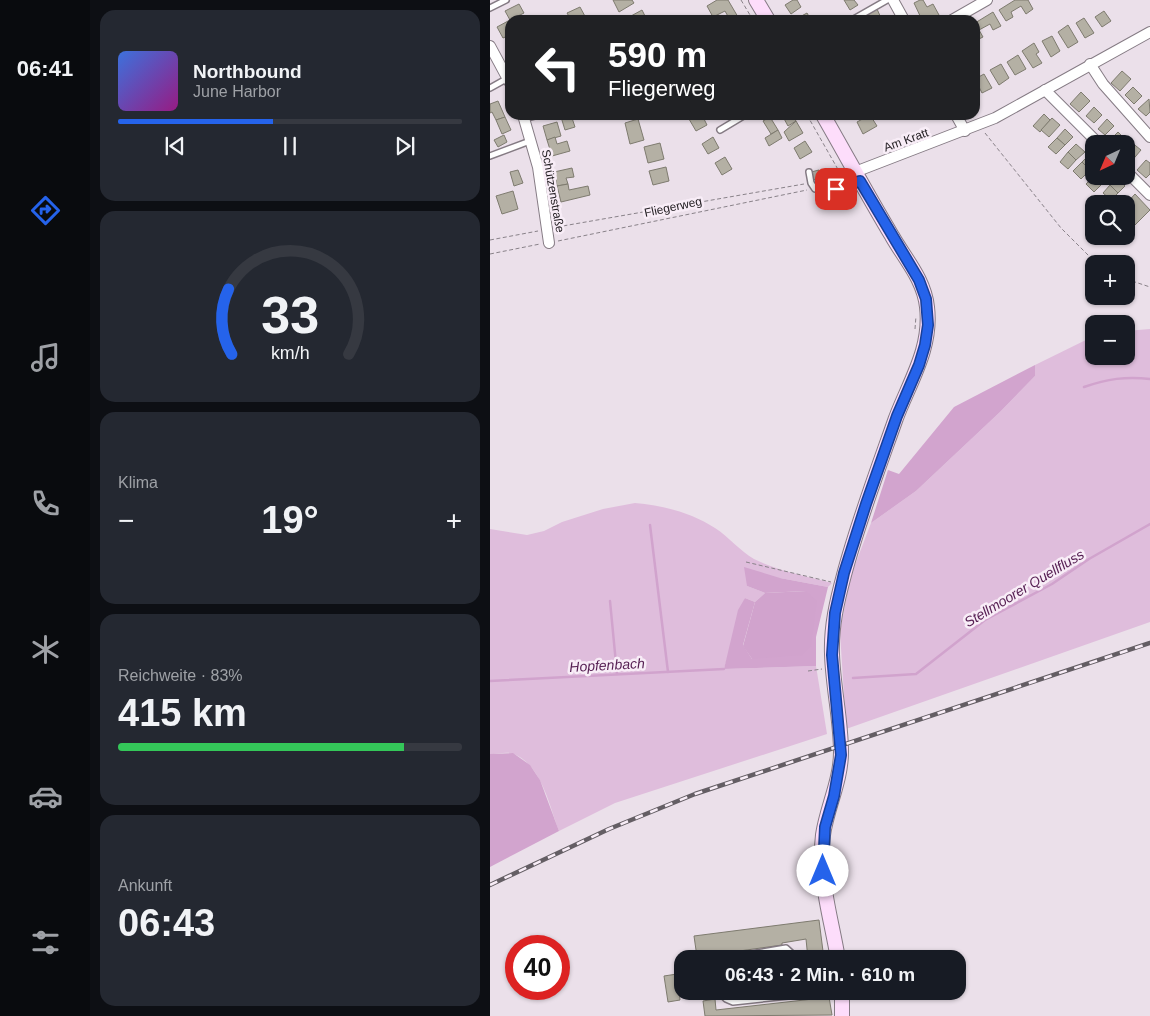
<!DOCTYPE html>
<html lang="de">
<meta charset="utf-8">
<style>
:root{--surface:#171b24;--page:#242831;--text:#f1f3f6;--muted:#9ea1a6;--line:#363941;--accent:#2563eb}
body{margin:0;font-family:Arial,sans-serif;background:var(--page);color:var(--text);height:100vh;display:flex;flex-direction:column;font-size:19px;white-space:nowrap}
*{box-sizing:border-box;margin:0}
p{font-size:16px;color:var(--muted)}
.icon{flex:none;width:28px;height:28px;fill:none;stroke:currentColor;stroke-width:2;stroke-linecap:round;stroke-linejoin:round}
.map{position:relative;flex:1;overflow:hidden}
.details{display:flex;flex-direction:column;gap:10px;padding:10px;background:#0d0f14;width:400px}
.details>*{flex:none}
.top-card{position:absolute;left:15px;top:15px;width:475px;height:105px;border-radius:15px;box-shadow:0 1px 4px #0004;background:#202124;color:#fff;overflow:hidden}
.needle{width:32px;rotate:224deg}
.tools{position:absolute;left:595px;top:135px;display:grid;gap:10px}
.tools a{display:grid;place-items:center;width:50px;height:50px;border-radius:10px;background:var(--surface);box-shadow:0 1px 4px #0004;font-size:25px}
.speed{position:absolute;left:15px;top:935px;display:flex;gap:10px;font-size:25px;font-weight:700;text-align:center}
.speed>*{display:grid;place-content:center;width:65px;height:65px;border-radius:50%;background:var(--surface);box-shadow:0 1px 4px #0004;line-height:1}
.speed .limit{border:8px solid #d22;background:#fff;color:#111}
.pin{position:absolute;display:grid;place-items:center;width:42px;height:42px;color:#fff;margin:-21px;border-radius:10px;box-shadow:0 2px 8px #0006}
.me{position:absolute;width:55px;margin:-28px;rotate:0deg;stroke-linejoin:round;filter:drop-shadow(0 0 4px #0008)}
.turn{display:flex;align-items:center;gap:18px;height:105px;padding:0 20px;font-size:22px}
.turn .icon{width:65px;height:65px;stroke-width:2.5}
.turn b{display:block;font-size:35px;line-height:42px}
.big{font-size:38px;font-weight:700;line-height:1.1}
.details .tile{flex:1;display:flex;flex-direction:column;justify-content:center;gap:8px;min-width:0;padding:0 18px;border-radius:15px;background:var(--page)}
.details .dial{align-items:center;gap:0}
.dial svg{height:130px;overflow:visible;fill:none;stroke:var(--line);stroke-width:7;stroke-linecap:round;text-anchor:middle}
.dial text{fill:var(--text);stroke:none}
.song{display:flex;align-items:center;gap:15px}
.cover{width:60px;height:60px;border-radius:8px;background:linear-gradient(135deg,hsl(220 70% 55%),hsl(310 70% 35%))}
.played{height:5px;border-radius:2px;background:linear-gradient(90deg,var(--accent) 45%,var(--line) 45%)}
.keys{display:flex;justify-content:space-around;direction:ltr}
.heat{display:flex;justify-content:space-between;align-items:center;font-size:28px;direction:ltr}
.charge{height:8px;border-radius:4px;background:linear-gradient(90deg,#34c759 83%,var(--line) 0)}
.trip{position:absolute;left:184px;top:950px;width:292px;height:50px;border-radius:15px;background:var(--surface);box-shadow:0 1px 4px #0004;font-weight:700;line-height:50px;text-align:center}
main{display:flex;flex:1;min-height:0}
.dock{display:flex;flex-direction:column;width:90px;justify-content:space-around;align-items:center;background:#090b0e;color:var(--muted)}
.dock .icon{width:35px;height:35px}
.dock .active{color:var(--accent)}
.dock b{font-size:22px;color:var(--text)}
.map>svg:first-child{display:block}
.green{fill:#dfbddc}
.forest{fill:#d2a4ce}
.water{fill:#d1a3cd}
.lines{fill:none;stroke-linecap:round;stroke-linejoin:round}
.stream{stroke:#d1a3cd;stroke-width:2.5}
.building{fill:#b4b0a4;stroke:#7e7b6f}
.lane-casing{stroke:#857b84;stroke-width:8}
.street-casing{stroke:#857b84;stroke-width:12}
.secondary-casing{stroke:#857b84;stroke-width:16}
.path{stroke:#898289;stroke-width:1;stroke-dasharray:4 2.5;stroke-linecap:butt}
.lane{stroke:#fff;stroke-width:5}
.street{stroke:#fff;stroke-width:10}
.secondary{stroke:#fdddfb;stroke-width:14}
.rail-casing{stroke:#645e64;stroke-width:4.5}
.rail{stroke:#f8edf7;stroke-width:2.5;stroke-dasharray:8;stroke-linecap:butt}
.route-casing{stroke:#184099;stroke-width:12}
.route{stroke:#2563eb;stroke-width:9}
.labels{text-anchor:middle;stroke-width:5;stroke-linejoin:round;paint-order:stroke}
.street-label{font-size:12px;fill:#242024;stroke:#f8edf7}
.water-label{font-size:14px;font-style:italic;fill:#551e52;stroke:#f8edf7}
</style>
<main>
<nav class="dock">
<b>06:41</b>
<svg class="icon active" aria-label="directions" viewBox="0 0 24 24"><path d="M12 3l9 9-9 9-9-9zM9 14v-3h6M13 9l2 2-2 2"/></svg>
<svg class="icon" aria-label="music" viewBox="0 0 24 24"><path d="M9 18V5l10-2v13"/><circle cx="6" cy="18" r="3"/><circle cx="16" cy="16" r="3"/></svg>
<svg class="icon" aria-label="phone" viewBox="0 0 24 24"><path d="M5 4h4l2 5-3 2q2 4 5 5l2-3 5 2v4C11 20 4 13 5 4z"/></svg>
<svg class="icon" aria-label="climate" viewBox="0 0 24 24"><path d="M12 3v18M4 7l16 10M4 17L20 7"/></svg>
<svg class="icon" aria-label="car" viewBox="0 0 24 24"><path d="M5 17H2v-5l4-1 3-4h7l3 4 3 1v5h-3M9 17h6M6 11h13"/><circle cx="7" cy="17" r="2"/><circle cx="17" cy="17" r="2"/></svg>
<svg class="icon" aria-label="filters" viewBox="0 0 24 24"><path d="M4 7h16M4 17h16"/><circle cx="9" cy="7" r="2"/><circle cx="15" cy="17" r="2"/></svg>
</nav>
<section class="details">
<div class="tile">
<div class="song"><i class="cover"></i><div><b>Northbound</b><p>June Harbor</p></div></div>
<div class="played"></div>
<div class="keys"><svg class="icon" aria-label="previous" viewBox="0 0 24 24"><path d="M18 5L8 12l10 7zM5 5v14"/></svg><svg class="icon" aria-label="pause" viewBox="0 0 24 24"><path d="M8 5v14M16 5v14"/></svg><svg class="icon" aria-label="next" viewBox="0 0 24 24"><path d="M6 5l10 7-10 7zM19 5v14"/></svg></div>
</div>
<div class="tile dial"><svg viewBox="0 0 100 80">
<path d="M14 69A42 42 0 1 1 86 69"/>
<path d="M14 69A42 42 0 0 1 12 29" stroke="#2563eb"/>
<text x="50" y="56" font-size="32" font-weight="700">33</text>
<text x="50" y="72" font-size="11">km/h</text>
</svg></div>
<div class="tile"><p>Klima</p>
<div class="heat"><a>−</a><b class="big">19°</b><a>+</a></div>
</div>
<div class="tile"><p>Reichweite · 83%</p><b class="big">415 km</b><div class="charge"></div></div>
<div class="tile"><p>Ankunft</p><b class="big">06:43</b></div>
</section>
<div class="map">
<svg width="660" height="1016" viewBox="0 0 660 1016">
<rect width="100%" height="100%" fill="#ebe0ea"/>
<g class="green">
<path d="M660,329V622L356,729L350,632L360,578L381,523L426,491L510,412L545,376V365L604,336V356H636V331Z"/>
<path d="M145,503C172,505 202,513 225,528C239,537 250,551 264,559C288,571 316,576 342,583L338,587L290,578L257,586L275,593L265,602L255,598L234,669L326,666L337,734L125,803L69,831C59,805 52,766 24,754C18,751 7,754 0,754V529L37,535L54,531L72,522L113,509Z"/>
</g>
<g class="forest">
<path d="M545,365V376L510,412L426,491L381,523L398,470L409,474L464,407Z"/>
<path d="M254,567L290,578L338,587L326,637V666L234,669L248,610L255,598L265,602L253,645L262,659L316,591L275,593L257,586Z"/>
<path d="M23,753L40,765L50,780L69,831L0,867V754Z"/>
</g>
<path class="water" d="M316,591L327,601L321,647L313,655L262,659L253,646L265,602L275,593Z"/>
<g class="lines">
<g class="stream">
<path d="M594,387C617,379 636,376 660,379"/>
<path d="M160,525L178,672"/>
<path d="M120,601L127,674"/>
<path d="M363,678L426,674L495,620L562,584L599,559L660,524"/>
<path d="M0,681L234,669"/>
</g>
</g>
<g class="building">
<path d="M123,0H142L144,3L129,12Z"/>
<path d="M227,0H238L248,17L240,20L235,11L223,17L217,6Z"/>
<path d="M303,0H307L311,7L301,14L295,5Z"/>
<path d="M354,0H364L368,5L360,10Z"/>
<path d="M430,0H433L437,7L443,4L449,15L441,20H432L424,3Z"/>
<path d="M525,0H538L543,9L536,14L531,6L521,12L523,17L516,21L509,10Z"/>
<path d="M29,4L34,13L20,20L15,11Z"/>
<path d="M90,7L97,20H81L77,13Z"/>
<path d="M387,9L391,18L387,20H368Z"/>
<path d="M152,10L157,20H143L141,16Z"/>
<path d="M614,11L621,21L612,27L605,17Z"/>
<path d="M503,12L511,26L503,30L500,24L489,30L493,37L485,41V23Z"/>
<path d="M317,13L321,20H307L306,19Z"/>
<path d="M594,18L604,33L595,38L586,23Z"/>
<path d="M20,20V35L13,38L7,27Z"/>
<path d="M578,25L588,42L578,48L568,32Z"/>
<path d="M562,36L570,51L561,57L552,41Z"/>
<path d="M544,43L549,52L546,54L552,63L543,68L532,51Z"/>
<path d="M528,55L536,69L525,75L517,62Z"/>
<path d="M511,64L519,78L509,85L500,70Z"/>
<path d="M632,71L641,79L630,91L621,83Z"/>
<path d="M494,74L502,88L492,93L485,79Z"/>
<path d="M643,87L652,96L644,104L635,95Z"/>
<path d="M591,92L600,101L589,112L580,104Z"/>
<path d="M659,99L660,112L656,116L648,109Z"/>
<path d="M8,101L15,117L6,120L2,112L0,113V104Z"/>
<path d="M604,107L612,115L604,123L596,116Z"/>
<path d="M554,114L560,120L550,132L543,126Z"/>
<path d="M81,115L85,127L75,130L71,117Z"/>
<path d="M206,115H212L217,125L206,131L199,119Z"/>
<path d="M292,115H302L306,121L298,126Z"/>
<path d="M380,115L387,126L373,134L367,122Z"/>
<path d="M15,117L21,130L12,134L6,120Z"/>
<path d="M280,117L288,130L281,134L273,121Z"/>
<path d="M562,118L570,125L559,137L551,130Z"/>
<path d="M148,119L154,140L140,144L135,123Z"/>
<path d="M617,119L624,126L615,135L608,129Z"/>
<path d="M306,121L313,133L299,141L294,132Z"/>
<path d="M67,122L71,136L57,140L53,126Z"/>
<path d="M575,129L583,137L575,145L567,138Z"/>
<path d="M288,130L292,138L279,146L275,138Z"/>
<path d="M628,132L636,140L632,144H623L619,141Z"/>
<path d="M14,135L17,142L8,147L4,140Z"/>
<path d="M65,137L67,144L77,141L80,151L62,156L57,140Z"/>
<path d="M223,137L229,148L218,154L212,144Z"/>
<path d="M567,138L575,145L566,154L558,147Z"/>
<path d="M315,141L322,152L310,159L304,148Z"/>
<path d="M641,142L651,150L640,163L636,160V148Z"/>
<path d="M170,143L174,159L158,163L154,147Z"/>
<path d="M586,144L595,152L586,160L578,152Z"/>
<path d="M578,152L586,160L578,169L570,162Z"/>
<path d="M600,154L604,157V166L600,170L592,162Z"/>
<path d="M235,157L242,169L232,175L225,163Z"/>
<path d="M656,160L660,163V174L656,178L647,170Z"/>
<path d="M592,162L600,170L591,179L583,171Z"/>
<path d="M176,167L179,181L163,185L159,171Z"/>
<path d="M82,168L84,177L76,178L78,184L67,186L64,172Z"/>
<path d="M28,170L33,183L24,186L20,172Z"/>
<path d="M329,170L331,178L323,180L321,172Z"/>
<path d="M604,176L613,183L604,192L596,184Z"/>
<path d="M627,178L635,186L628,193L620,185Z"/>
<path d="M78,184L79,190L98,186L100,195L71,202L67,186Z"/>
<path d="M620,185L628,193L621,200L613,193Z"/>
<path d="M23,191L28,209L12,214L6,196Z"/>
<path d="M645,194L660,210L636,234V214L639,211L636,208V204Z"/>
<path d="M329,920L334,959H318L316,939L292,943V945L207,957L204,936Z"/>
<path d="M187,974L190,1000L178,1002L174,976Z"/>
<path d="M322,991H338L342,1015L215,1016L213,1001L225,999L226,1010L323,999Z"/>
</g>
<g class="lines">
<g class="lane-casing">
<g id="lane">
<path d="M0,8L16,0"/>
<path d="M362,20L397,0"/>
<path d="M0,88L18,78"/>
<path d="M34,119L49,115"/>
<path d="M230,130L255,115"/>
<path d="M0,156L40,141"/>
<path d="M319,172L321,183L325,189H346L370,181"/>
<path d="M232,959L296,948L308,959"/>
<path d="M228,991L236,999L243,1002L298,996L306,991"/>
</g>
</g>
<g class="street-casing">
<g id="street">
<path d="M403,0L414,20"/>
<path d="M462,20L497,0"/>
<path d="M0,46L20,83"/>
<path d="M600,64L613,84L660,137"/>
<path d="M555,90L609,144"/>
<path d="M33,115L48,167L59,243"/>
<path d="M466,115L475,131"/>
<path d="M636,171L660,195"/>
<path d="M365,172L505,118L660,32"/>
</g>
</g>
<g class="secondary-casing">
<g id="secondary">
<path d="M266,0L278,20"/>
<path d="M333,115C356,155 378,196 402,236C415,259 434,279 437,307C442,348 420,381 406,418C388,469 368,522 354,575C347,601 341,627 342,654C343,687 351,720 351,752C351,781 337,807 333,835C328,878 341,917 348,959"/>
<path d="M352,991V1016"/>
</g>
</g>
<g class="path">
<path d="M251,0L263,20"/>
<path d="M317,115L354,180"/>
<path d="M495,133L571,228L607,264"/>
<path d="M338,182L347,181"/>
<path d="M67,227L314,184"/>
<path d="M0,240L48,231"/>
<path d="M68,241L317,190"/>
<path d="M0,254L50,244"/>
<path d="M636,279L660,287"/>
<path d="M425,329L426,316"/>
<path d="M256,562L341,582"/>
<path d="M318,671L332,669"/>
</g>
<use href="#lane" class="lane"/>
<use href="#street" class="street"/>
<use href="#secondary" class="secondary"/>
<g class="rail-casing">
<path id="rail" d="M0,885L119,829L205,794L660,643"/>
</g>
<use href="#rail" class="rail"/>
</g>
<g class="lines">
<g class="route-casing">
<path id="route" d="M333,871L335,827L344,796L351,755L342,655L345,613L354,573L376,504L407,416L429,365L435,345L438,325L436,299L429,280L370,181L346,189"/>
</g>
<use href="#route" class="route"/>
</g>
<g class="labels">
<g class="street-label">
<text transform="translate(416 140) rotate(-20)" y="4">Am Kratt</text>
<text transform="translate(63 191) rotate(80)" y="4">Schützenstraße</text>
<text transform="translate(183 207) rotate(-12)" y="4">Fliegerweg</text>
</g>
<g class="water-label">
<text transform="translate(534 588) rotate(-31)" y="5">Stellmoorer Quellfluss</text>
<text transform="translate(117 665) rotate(-3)" y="5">Hopfenbach</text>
</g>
</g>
</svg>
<div class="tools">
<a><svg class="needle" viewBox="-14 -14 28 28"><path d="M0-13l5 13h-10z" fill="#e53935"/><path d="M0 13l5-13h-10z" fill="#9ea1a6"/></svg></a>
<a><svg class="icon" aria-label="search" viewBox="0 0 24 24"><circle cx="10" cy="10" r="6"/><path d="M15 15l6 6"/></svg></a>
<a>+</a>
<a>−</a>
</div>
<div class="speed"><div class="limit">40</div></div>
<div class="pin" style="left:346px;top:189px;background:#d93025"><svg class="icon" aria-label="arrive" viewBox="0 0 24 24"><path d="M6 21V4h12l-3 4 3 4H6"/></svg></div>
<svg class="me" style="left:333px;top:871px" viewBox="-20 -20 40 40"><circle r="19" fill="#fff"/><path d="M0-13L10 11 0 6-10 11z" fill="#2563eb"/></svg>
<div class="trip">06:43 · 2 Min. · 610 m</div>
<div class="top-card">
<div class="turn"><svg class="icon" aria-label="left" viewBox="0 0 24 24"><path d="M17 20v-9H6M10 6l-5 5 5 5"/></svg><div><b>590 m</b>Fliegerweg</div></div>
</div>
</div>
</main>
